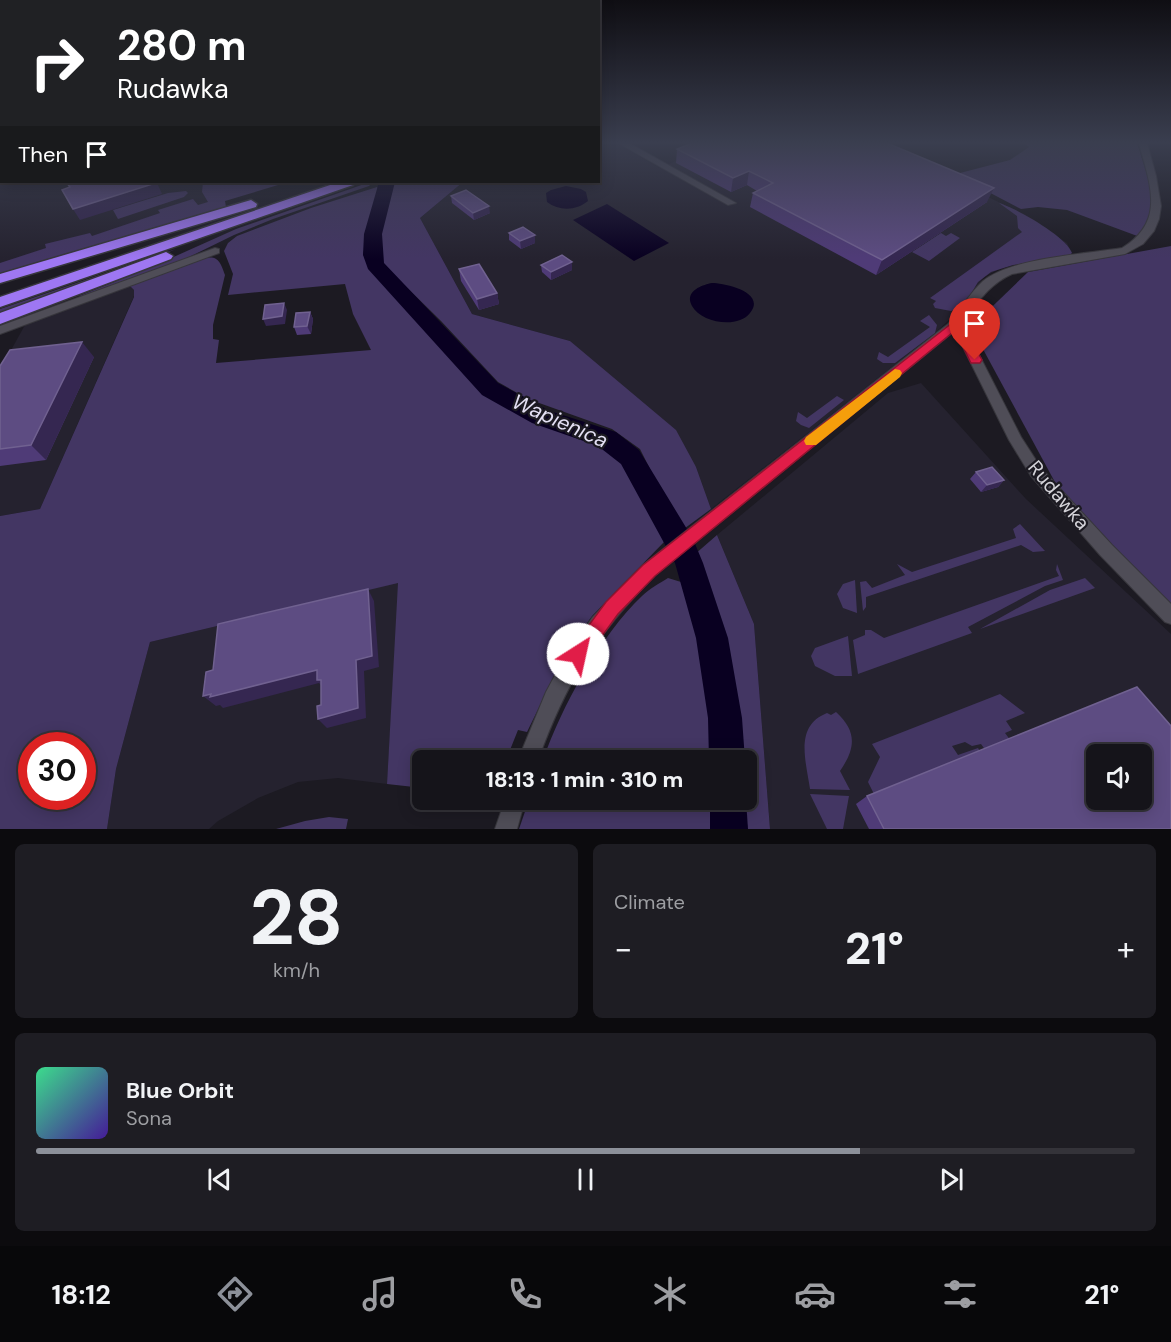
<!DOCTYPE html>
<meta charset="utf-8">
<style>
:root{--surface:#15141a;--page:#1e1d23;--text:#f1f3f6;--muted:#9d9ea2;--line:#343339;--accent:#8c9099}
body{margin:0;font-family:"DM Sans",sans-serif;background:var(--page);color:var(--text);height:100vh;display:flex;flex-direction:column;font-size:22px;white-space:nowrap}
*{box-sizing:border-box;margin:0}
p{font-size:20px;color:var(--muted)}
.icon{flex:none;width:33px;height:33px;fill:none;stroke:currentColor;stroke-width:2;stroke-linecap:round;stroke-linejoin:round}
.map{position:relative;height:829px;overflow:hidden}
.details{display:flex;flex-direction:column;gap:15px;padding:15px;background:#0c0b0e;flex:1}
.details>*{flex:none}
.guide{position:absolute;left:0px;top:0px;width:600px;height:183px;box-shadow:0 3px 15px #0003,0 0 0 2px var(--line);background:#202124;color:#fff;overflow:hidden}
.fabs{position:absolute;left:1086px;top:744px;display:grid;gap:12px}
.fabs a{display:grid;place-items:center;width:66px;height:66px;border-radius:9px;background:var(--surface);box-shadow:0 3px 15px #0003,0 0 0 2px var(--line);font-size:30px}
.speed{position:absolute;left:18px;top:732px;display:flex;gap:12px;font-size:30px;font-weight:700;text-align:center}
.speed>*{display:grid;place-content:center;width:78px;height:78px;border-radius:50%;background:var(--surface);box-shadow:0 3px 15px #0003,0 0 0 2px var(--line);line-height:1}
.speed .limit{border:9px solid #d22;background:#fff;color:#111}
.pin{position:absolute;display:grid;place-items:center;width:51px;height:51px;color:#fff;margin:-62px -26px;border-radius:50% 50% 50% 0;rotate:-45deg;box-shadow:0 0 6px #0007}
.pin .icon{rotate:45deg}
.me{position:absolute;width:66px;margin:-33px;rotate:35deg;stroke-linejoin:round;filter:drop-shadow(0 0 4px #0008)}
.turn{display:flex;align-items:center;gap:21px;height:126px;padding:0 18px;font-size:27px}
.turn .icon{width:78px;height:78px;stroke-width:2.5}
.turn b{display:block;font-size:42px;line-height:51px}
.then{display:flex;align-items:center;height:57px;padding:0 18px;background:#0003;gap:12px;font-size:22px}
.big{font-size:45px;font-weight:800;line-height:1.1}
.details .widget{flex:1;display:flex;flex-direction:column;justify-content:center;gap:9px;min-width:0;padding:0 21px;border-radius:9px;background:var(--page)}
.details .dial{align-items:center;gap:0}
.dial b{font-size:78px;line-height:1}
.song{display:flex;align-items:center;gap:18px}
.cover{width:72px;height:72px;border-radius:9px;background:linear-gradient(135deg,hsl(150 70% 55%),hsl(260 70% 35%))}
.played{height:6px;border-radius:3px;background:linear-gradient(90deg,var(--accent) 75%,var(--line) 75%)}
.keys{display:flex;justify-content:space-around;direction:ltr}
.heat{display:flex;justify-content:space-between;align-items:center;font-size:33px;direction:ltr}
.details .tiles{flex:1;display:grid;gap:15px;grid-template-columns:1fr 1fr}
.widget:last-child{grid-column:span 2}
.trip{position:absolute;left:412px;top:750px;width:345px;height:60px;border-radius:9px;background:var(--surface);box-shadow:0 3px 15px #0003,0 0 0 2px var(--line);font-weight:800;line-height:60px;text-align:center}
.tabs{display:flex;height:96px;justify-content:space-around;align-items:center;background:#08080a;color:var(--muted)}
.tabs .icon{width:42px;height:42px}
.tabs .current{color:var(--accent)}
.tabs b{font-size:27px;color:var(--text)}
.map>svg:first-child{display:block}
.built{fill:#25222f;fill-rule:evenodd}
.green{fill:#433663;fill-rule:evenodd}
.water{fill:#090021}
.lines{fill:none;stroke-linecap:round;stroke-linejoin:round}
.river{fill:#090021;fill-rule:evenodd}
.minor-casing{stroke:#37363c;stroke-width:2}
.motorway-casing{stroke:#37363c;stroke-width:3}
.minor{fill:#4f4d57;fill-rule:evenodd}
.motorway{fill:#9e77f3;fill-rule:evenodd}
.wall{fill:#4f3b77}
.shaded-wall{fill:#352751}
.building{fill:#5d4c82;stroke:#706190;stroke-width:1.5;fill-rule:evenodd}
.route{fill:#e11d48;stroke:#92132f;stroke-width:1.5}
.slow{fill:#f59e0b}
.labels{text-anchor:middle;stroke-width:4.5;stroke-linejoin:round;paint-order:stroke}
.street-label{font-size:20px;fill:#d4d3d9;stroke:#1c1a22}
.water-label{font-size:21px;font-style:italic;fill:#e4e0f4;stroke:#1c1a22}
</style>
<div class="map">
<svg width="1171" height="829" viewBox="0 0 1171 829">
<rect width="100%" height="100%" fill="#1c1a22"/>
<g class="built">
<path d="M0,143L2,182H225V201L0,267Z"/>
<path d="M599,143H616L660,168L717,143L916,162L1017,211L1067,243L1072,253L1001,268L984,277L963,307L935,333L711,509L696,467L570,341L472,314L420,218L463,182H598Z"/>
<path d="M130,286L134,290V296L40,509L0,516V370L25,325Z"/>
<path d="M921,383L1026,499L1171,634V829H770L754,624L717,535L888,393ZM1096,754H1142V800H1096Z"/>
<path d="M399,582L387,784L338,778L298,782L258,798L218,821L209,829H107L116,769L150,642Z"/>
</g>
<g class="green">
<path d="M1024,143H1137L1149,181L1153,218L1140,237L1067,210L1038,207L1021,209L960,177V173L1010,160L1029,147Z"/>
<path d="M203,182H288L225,201L226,207L0,276V263L46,248L45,244L90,233L92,236L160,213L158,210L193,199L198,205L208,202L202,192Z"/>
<path d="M370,182H373L369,186L273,219L234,235L185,259L82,298L79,296L149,268L236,229Z"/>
<path d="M392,182H463L420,218L472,314L570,341L676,430L696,467L711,509L681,531L640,449L612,429L528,399L498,382L441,321L383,264L379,250L380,237Z"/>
<path d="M377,187L379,190L363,254L370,268L477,388C494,400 510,411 529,418C559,431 592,436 617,458C641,479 651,514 664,542L592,616L565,654L527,732L518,730L506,760H423V788L387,784L398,583L150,642L116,769L107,829H0V516L40,509L134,297V290L130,286C145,280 204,251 216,259C221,262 223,270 225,275L213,325V339L219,340L216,363L371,350L353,314L345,284L228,295L233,274L224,251L228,243L237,236L311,208ZM32,746H82V796H32Z"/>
<path d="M186,191L188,193L184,197L118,219L113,210L168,193Z"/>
<path d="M999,203C1016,208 1067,237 1072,253L1067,257L1013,265L991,272L978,282L963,307L951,311L935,308L933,304L936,301L930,298L1022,232L1018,228L1017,216Z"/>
<path d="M941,233L946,236L951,233L960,238L929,261L912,252Z"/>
<path d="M1171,246V610L1063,497L971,327L1028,272Z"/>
<path d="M176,249L128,269L0,314V309Z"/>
<path d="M929,315L937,325L935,333L895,363H883L877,359L879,352L888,357L930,327L920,321Z"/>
<path d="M837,396L844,400L809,428L801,425L796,421L798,412L807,418Z"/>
<path d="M1020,524L1045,551L1033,552L1021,545L866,597V607L863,611L860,582L866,581L872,588L905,575L897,564L912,572L1016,538L1013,529Z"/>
<path d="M717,535L754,624L770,829H744L742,800H747V760H740L737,706L726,654L694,555Z"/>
<path d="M1057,564L1063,580L1045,586L968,627L972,633L858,674L853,640L865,635V630H871L884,638L1059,576L1056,570Z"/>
<path d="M668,578L681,582L704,657L713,760H543C562,706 600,636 642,596C649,589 660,583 668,578Z"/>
<path d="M1085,578L1095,588L980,629L1050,590Z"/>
<path d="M855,580L857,613L843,608L837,594L843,584Z"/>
<path d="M848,636L852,676H835L815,666L811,656L815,648Z"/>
<path d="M1000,694L1025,713L1006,721L1012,730L1005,733L1011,741L986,751L981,744L972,746L965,742L952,746L958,755L978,748L981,753L875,796L868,782L880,757L872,744Z"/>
<path d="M836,712C858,732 855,749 840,771L850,790L810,789C806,761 794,726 827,713L831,715Z"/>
<path d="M810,794L849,796L843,829H827Z"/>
<path d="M529,800H714L716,829H519Z"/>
<path d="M329,817L348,819L346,829H276L305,821Z"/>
</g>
<g class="water">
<path d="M566,186L581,189L586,192L588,201C576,211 559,211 547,202L546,193L551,190Z"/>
<path d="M607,204L669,243L634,261L573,220Z"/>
<path d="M712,283C724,283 767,292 750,313C738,329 701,323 692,306C684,292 701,285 712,283Z"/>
</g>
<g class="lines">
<g class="river">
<path d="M379,182H395L382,234L384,263L498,383L550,411L616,432L639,450L693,539L703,563L728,638L742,718L745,760H709L708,718L696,638L675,563L621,464L598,446L532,423L482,395L368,269L363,255L364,234Z"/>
<path d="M710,800H746L748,829H710Z"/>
</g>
<g class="minor-casing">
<g id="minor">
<path d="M618,143H629L736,203L728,205Z"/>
<path d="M1139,143H1147L1156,176L1161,206L1159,219L1154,231L1143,244L1125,254L1012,274C987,285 976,306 959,327L971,339L1021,437L1041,468L1112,545L1171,604V624L1165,622L1100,555L1031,476L1009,440L960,341L952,333L655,575C595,636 567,680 538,760H518L546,692L567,653L592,618L621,587L643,565L948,324C960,310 970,293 983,281C1011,258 1085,254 1122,248C1166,221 1150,185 1139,143Z"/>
<path d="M215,248L219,249V253L0,334V326Z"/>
<path d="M505,800H525L517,829H495Z"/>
</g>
</g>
<g class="motorway-casing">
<g id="motorway">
<path d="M339,182H355L353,185L0,307V297Z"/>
<path d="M251,200L257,204L256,207L0,283V274Z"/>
<path d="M166,252L173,256L171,259L0,324V313Z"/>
</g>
</g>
<use href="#minor" class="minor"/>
<use href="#motorway" class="motorway"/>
</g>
<g class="wall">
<path d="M677,149L987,202L876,275L750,207L753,193L757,191L747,185L731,192L676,163Z"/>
<path d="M451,196L490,213L474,220L452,203Z"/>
<path d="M509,233L535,235V243L521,249L509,240Z"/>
<path d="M572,262V270L551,280L542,272L541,265Z"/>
<path d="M459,269L497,293L499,304L479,310L461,281Z"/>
<path d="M310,312L313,319L311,334L297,335L294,327Z"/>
<path d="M94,357L46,460L0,466V366Z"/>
<path d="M976,472L1004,480L998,487L981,492L970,479Z"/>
<path d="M867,796L1171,829H869L856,804Z"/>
</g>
<g class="shaded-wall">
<path d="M749,171L747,185L731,192L733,178Z"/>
<path d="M153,182H170L158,185L162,194L80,220L73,209Z"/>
<path d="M994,188L987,202L876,275L882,260Z"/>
<path d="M489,206L490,213L474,220L473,213Z"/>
<path d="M535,235V243L521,249L520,241Z"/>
<path d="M572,262V270L551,280V272Z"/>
<path d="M497,293L499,304L479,310L477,299Z"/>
<path d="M284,303L287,310L285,324L266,326L263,319Z"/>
<path d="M310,312L313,319L311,334L307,326Z"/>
<path d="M82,342L94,357L46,460L31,445Z"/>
<path d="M1004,480L998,487L981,492L987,485Z"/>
<path d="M368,589L374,601L379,667L364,671L366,718L327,728L318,719L356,660Z"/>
<path d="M317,670L326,691L319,683L223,708L220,705L216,706L203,696Z"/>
</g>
<g class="building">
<path d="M692,143H887L994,188L882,260L753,193L773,183L749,171L733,178L677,149Z"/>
<path d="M66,182H155L156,183L73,209L62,190L70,187Z"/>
<path d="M466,190L489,206L473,213L451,196Z"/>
<path d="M523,227L535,235L520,241L509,233Z"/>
<path d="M562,255L572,262L551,272L541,265Z"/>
<path d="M479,264L497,293L477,299L459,269Z"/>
<path d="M284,303L282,316L263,319L265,305Z"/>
<path d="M310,312L307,326L294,327L296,313Z"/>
<path d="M82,342L31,445L0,449V366L10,350Z"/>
<path d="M992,467L1004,480L987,485L976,472Z"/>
<path d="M368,589L372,656L356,660L358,708L318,719L317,706L321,705V680H317V670L210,697L211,694L203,696L206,672L213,670L218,624Z"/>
<path d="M1137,687L1171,726V829H884L867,796ZM1096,754H1142V800H1096Z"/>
</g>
<linearGradient id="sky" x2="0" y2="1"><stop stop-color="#0f0e13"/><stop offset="0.55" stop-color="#3a3e4f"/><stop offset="1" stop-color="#3a3e4f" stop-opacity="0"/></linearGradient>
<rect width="1171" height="259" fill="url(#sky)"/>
<path class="route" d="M952,323L969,336L982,360L980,363H971L960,341L952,333L655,576L618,614L584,661L578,663L572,661L569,654L572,648L606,602L643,565Z"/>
<path class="slow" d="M895,369L900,370L902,373L900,377L816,445H806L804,441L806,437Z"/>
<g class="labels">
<g class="street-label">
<text transform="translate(1059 495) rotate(50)" y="7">Rudawka</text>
</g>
<g class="water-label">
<text transform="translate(560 421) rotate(24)" y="7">Wapienica</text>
</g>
</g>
</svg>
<div class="fabs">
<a><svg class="icon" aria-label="sound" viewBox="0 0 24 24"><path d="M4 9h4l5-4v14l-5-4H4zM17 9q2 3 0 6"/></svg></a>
</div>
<div class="speed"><div class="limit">30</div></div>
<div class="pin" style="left:975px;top:360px;background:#d93025"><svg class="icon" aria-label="arrive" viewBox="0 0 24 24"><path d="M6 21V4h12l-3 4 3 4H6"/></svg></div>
<svg class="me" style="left:578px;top:654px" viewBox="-20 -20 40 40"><circle r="19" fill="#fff"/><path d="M0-13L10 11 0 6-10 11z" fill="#e11d48"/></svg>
<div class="trip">18:13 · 1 min · 310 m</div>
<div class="guide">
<div class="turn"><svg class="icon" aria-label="right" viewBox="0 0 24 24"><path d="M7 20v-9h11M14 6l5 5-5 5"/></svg><div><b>280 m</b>Rudawka</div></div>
<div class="then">Then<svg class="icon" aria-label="arrive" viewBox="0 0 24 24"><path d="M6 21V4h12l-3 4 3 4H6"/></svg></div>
</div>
</div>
<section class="details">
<div class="tiles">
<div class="widget dial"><b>28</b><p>km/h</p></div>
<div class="widget"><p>Climate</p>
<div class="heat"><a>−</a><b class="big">21°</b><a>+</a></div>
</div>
<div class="widget">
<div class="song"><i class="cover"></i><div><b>Blue Orbit</b><p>Sona</p></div></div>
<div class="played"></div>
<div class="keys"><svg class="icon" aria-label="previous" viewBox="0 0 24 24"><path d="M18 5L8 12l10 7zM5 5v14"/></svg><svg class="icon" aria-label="pause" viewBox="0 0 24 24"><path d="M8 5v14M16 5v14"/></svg><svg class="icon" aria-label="next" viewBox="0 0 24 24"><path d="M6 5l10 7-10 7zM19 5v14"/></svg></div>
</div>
</div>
</section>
<nav class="tabs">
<b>18:12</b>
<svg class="icon current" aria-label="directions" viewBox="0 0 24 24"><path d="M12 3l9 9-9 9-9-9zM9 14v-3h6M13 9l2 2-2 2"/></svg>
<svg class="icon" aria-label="music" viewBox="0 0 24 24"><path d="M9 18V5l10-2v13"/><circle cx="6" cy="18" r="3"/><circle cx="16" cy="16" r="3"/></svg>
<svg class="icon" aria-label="phone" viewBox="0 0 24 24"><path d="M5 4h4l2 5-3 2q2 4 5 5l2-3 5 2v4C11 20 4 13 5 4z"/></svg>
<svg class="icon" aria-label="climate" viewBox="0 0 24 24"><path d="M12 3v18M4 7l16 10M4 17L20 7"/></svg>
<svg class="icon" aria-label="car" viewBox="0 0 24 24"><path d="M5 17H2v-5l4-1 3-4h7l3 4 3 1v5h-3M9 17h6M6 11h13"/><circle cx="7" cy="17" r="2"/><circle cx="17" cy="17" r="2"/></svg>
<svg class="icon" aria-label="filters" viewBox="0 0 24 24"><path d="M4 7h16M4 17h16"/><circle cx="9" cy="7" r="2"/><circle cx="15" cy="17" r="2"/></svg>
<b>21°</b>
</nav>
